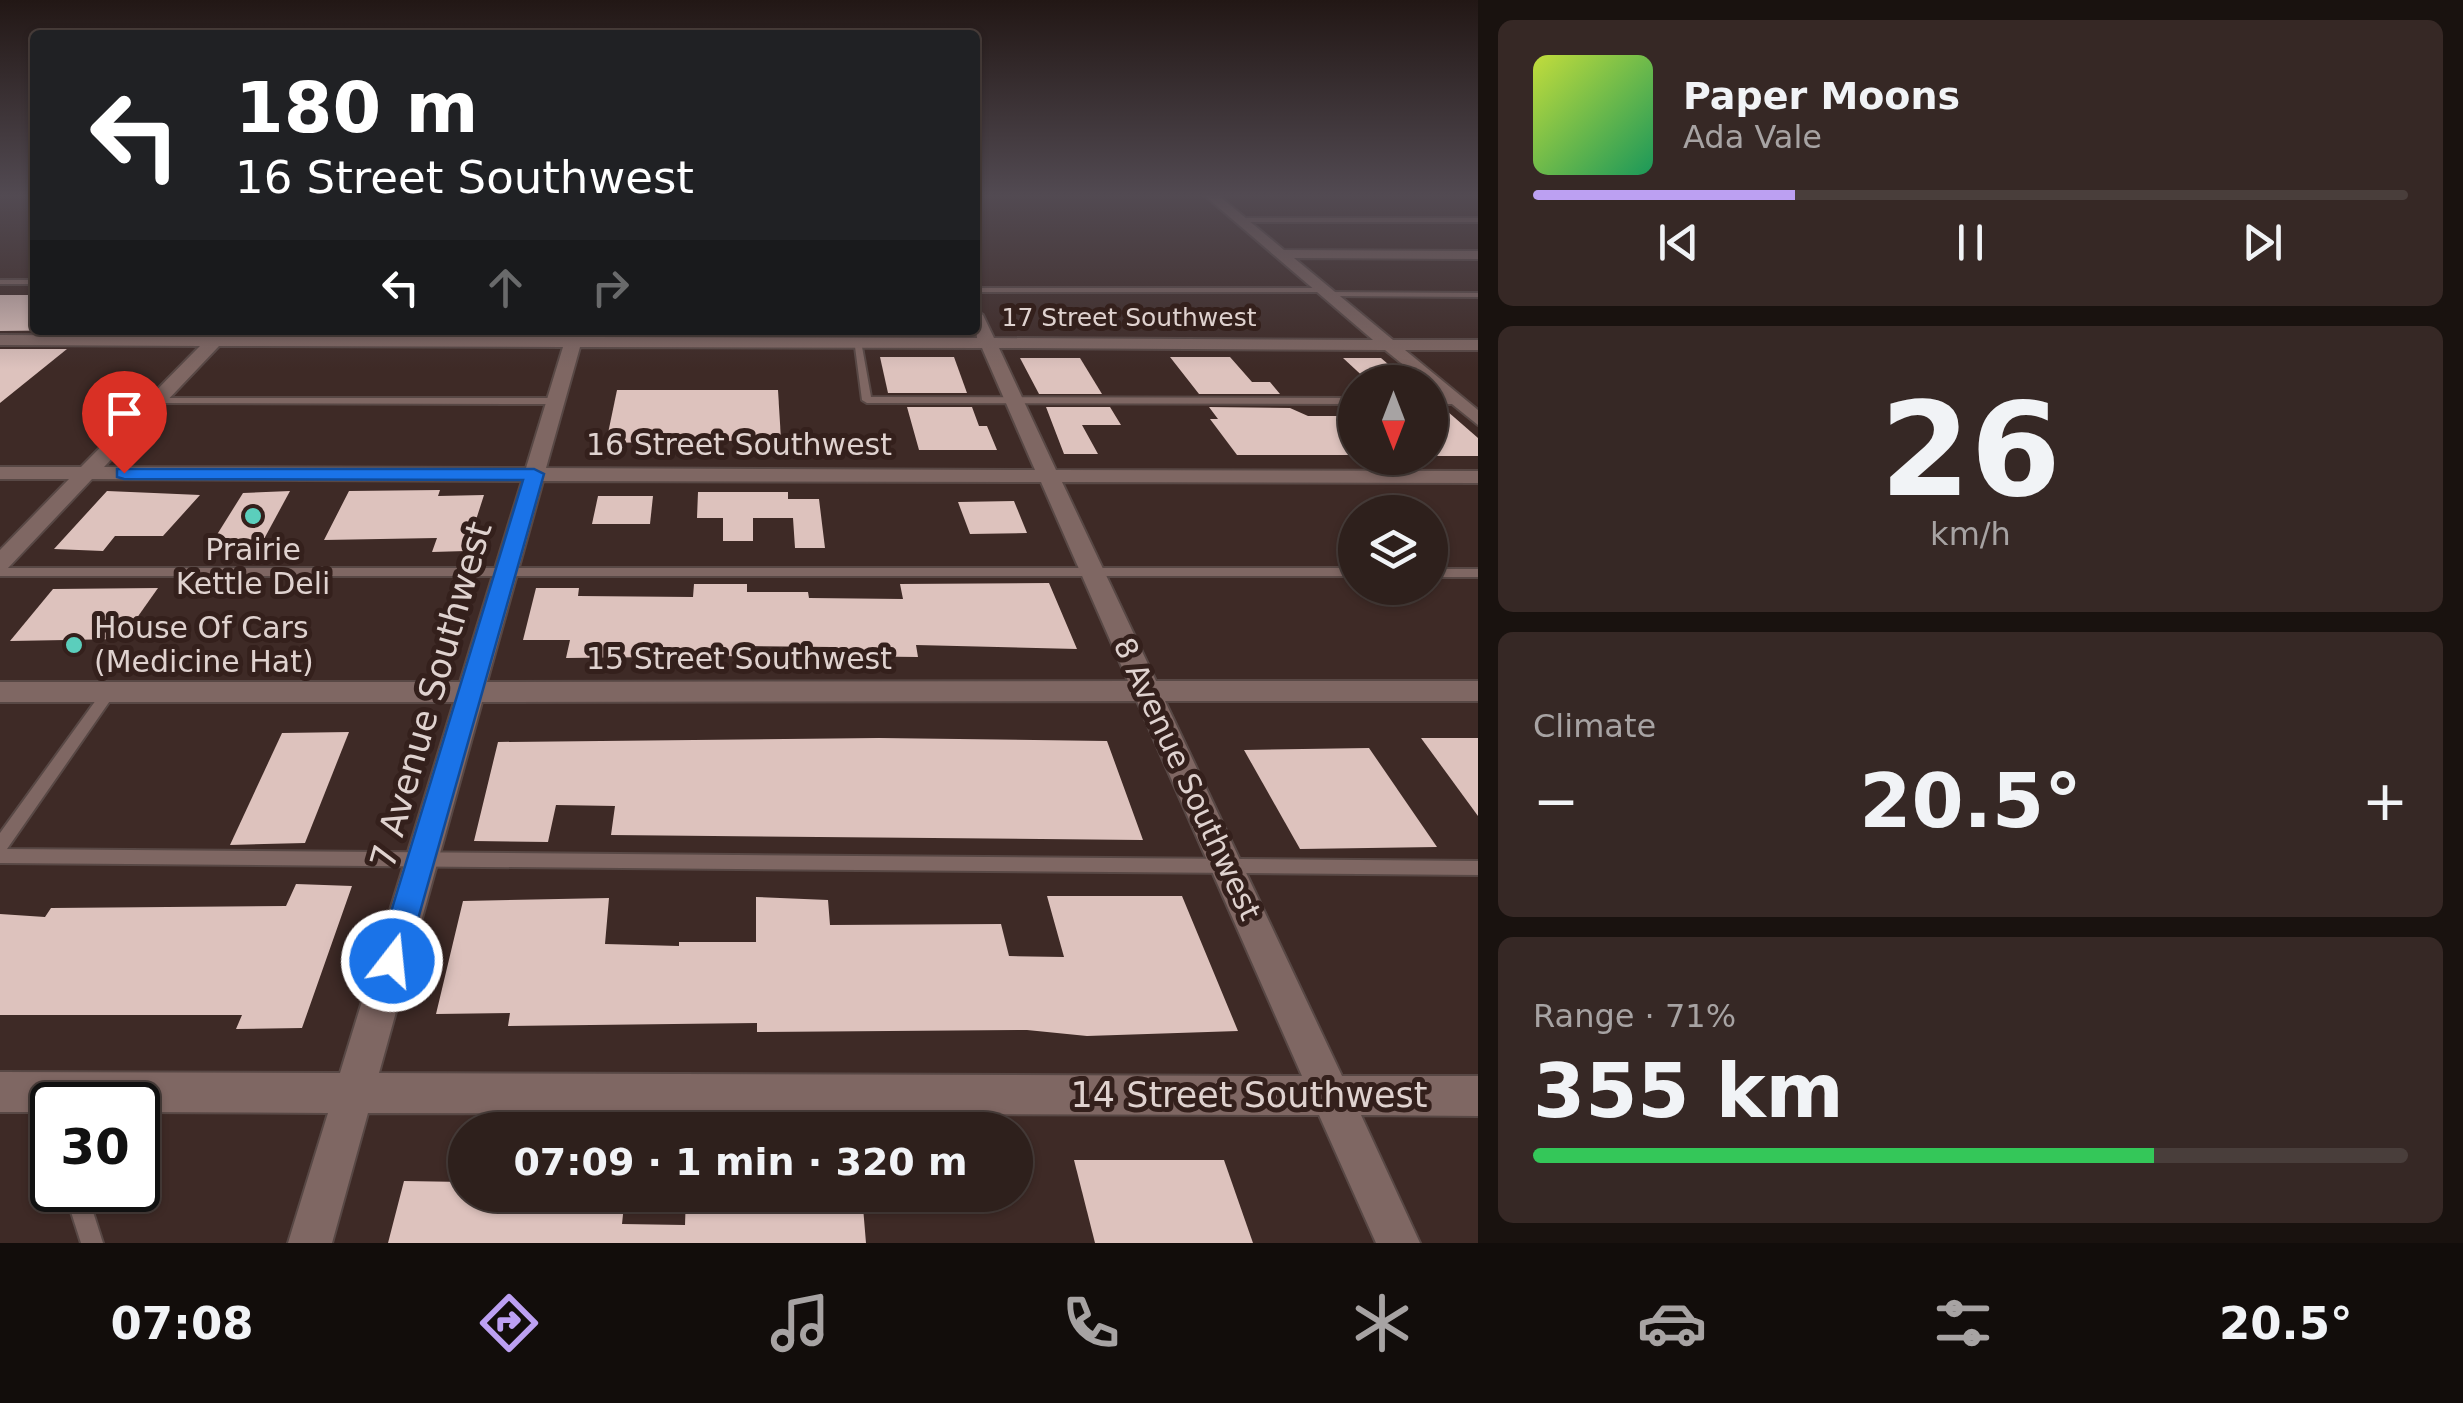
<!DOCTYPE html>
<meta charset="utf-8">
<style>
:root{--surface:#2e201c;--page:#362825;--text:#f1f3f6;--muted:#a7a3a3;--line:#493e3b;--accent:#bca0f2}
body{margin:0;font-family:"DejaVu Sans",sans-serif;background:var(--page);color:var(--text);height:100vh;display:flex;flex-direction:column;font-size:38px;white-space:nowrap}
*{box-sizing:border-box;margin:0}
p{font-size:32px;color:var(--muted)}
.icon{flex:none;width:55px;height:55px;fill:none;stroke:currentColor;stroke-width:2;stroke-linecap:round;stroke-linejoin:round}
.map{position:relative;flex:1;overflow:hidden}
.panel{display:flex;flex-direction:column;gap:20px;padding:20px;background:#19120f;width:985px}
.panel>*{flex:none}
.hud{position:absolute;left:30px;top:30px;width:950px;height:305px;border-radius:10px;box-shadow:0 2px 8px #0004,0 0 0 2px var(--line);background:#202124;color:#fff;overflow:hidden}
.needle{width:65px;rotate:180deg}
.buttons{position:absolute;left:1338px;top:365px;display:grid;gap:20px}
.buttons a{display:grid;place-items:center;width:110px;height:110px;border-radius:50%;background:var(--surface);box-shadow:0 2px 8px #0004,0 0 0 2px var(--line);font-size:50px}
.speed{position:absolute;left:30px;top:1082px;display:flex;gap:20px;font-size:50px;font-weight:700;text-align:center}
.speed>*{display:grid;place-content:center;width:130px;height:130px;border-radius:50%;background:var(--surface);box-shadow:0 2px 8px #0004,0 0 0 2px var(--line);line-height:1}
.speed .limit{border:5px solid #111;border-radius:15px;background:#fff;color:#111}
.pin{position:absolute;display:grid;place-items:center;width:85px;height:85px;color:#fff;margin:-102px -42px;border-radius:50% 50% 50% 0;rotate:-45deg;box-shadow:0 0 10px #0007}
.pin .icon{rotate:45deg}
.me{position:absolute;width:110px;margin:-55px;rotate:16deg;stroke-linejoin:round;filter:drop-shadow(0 0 8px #0008)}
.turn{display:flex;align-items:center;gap:35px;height:210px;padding:0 40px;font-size:45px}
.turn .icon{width:130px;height:130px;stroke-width:2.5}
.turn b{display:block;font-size:70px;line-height:85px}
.lanes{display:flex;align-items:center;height:95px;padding:0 40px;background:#0003;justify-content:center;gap:50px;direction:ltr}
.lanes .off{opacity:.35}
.big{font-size:75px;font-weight:700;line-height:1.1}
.panel .widget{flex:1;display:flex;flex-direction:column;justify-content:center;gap:15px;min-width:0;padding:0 35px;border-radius:15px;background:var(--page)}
.panel .dial{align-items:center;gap:0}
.dial b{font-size:130px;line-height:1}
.song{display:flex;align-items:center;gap:30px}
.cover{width:120px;height:120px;border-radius:15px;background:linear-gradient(135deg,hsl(70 70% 55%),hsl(150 70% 35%))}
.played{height:10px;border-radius:5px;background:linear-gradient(90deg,var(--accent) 30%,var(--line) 30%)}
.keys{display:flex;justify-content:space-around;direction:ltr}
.heat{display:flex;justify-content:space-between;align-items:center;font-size:55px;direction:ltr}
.charge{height:15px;border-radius:8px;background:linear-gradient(90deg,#34c759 71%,var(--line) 0)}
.trip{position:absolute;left:448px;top:1112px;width:585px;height:100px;border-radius:50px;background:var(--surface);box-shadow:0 2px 8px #0004,0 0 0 2px var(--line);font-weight:700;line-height:100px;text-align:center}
.menu{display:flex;height:160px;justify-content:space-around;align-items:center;background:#120d0b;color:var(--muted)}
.menu .icon{width:70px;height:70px}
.menu .on{color:var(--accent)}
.menu b{font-size:45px;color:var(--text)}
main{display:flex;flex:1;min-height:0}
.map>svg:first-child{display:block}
.building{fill:#ddc2bd}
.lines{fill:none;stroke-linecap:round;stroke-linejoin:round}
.lane-casing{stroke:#584845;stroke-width:4}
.street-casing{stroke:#584845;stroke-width:4}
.lane{fill:#7f6763;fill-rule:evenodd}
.street{fill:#7f6763;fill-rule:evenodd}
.route{fill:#1a73e8;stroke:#114b97;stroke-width:2.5}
.poi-dot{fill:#5bcebc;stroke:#34201c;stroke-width:4}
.labels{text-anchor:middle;stroke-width:10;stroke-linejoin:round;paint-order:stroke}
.far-street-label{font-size:25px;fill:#dfd2cf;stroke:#34201c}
.street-label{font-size:30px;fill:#dfd2cf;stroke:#34201c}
.poi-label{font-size:30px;fill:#dfd2cf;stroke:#34201c}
.near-street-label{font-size:35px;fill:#dfd2cf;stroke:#34201c}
</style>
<main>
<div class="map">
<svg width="1478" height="1243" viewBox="0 0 1478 1243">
<rect width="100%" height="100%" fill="#3e2a26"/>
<g class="building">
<path d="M0,295H35V330H90L0,331Z"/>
<path d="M0,349H67L0,403Z"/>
<path d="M880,357H954L967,393H888Z"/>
<path d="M1170,357H1230L1252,382H1270L1280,394H1199Z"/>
<path d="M1020,358H1080L1102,394H1039Z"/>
<path d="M1343,358H1381L1409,382H1369Z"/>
<path d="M617,390H778L781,440L606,443Z"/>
<path d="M907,407H972L979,426H987L997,450H919Z"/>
<path d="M1046,407H1110L1121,425H1082L1098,454H1064Z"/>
<path d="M1209,407L1290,408L1308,416H1355V455H1237L1210,419H1218Z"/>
<path d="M1430,411H1447L1478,438V456H1430Z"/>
<path d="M440,490L438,496L484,495L466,551L432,552L437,538L324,540L349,491Z"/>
<path d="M107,491L154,493L200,495L163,536H115L103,551L54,549Z"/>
<path d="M290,491L264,539L213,541L243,493Z"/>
<path d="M698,492H788V499H819L825,548H795L793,518H753V541H723V518H697Z"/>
<path d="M598,496H653L650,524H592Z"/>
<path d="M1014,501L1027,533L970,534L958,502Z"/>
<path d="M1049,583L1077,649L916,645L918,657L833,656L832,647L747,646V656L566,658L570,640H523L536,588H579L578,596L693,597L694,584H747V592H808L809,598L903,599L900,584Z"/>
<path d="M158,588L122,639L10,641L53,589Z"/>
<path d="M349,732L305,843L230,845L282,733Z"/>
<path d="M879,738L1107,741L1143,840L611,835L615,806L556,805L548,842L474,841L498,742Z"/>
<path d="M1421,738H1478V816Z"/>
<path d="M1369,748L1437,847L1300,849L1244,750Z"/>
<path d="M296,884L352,886L302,1028L236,1029L242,1015H0V914L45,917L51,908L286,906Z"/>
<path d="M1047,896H1182L1238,1031L1087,1036L1027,1030L757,1032V1023L508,1026L510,1013L436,1014L463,901L609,898L605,944L679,946V942H756V897L828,900L830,925L1001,924L1009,956L1064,957Z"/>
<path d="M1074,1160H1224L1253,1243H1095Z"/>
<path d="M404,1181L465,1182V1195H625L622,1224L685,1225L686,1195H862L866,1243H388Z"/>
</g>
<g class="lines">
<g class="lane-casing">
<g id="lane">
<path d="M1478,218V222H1239L1236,220L1239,218Z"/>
<rect x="0" y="280" width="35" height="4"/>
<path d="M975,288H1324L1328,290L1324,292H975Z"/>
<path d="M1325,292L1478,293V297L1328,296L1324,294Z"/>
<path d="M854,339L861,341L871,397L1355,398V404L867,403L862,400Z"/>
<path d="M156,398H556L561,401L556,404L153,403V399Z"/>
<path d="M1430,398H1457L1462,401L1457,404H1430Z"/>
<rect x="0" y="568" width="1355" height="8"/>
<rect x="1430" y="569" width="48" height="8"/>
<path d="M109,687L114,689L116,692L114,695L7,849L1478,861V875L0,863V833L104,689Z"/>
<path d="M64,1190H86L103,1243H81Z"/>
</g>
</g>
<g class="street-casing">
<path id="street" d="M1204,195H1218L1284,250L1478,251V259L1294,258L1393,340H1478V350H1405L1478,410V425L1385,350L999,348L1056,470L1478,471V483L1062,482L1156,681H1478V701H1165L1342,1076H1478V1116L1361,1115L1420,1243H1376L1319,1115L368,1113L332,1243H288L328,1113L138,1112V1105H52V1112H0V1072L340,1073L454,702H0V682H460L522,481L92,479L8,568L0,570V550L69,479H0V467H81L200,346L0,345V335L210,336L224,330L228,336L977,338L975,310L983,315L994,338L1373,340ZM219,346L563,347L526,468L104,467ZM580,347L982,348L1035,470L546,468ZM543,481L1041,482L1128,681L487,682ZM1137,701L1302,1076L379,1073L482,702Z"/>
</g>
<use href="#lane" class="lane"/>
<use href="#street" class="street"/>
</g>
<linearGradient id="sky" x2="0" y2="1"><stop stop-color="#221715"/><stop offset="0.53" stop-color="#524a52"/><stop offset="1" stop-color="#524a52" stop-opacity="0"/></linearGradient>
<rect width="1478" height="369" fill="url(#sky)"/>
<path class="route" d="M117,469H534L544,474L403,972L392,976L380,972L376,961L523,480L124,479L117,477Z"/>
<g class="poi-dot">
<circle cx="253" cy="516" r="10"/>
<circle cx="74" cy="645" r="10"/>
</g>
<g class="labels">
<g class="far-street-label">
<text x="1129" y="326">17 Street Southwest</text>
</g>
<g class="street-label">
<text x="739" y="455">16 Street Southwest</text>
<text x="739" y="669">15 Street Southwest</text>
<text transform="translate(1187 779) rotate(65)" y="10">8 Avenue Southwest</text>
</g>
<g class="poi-label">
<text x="253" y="560">Prairie<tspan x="253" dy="34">Kettle Deli</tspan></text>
<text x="94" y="638" text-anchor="start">House Of Cars<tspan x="94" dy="34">(Medicine Hat)</tspan></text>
</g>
<g class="near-street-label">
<text transform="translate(431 695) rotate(-74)" y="12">7 Avenue Southwest</text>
<text x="1249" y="1107">14 Street Southwest</text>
</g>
</g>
</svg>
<div class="buttons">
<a><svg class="needle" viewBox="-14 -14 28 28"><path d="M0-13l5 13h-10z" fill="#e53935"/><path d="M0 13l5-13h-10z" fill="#a7a3a3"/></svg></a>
<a><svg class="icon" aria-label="layers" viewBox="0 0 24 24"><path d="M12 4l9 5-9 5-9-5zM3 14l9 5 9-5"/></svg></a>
</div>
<div class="speed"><div class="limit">30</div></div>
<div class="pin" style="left:124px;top:473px;background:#d93025"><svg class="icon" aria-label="arrive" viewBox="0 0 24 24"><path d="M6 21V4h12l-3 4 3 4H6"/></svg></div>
<svg class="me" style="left:392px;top:961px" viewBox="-20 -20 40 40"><circle r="17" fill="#1a73e8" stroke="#fff" stroke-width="3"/><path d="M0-11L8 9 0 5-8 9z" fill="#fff"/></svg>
<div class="trip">07:09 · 1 min · 320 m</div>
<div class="hud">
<div class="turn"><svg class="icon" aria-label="left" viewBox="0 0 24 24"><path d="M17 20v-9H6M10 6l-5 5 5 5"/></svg><div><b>180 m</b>16 Street Southwest</div></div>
<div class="lanes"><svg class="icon" aria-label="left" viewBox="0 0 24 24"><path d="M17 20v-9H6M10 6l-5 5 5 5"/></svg><svg class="icon off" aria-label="ahead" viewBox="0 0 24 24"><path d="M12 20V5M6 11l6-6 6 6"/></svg><svg class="icon off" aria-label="right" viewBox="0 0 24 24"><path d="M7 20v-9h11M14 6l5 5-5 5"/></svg></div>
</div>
</div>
<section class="panel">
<div class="widget">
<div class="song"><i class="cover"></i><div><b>Paper Moons</b><p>Ada Vale</p></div></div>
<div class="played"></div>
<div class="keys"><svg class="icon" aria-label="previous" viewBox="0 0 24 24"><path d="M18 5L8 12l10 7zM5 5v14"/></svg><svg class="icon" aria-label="pause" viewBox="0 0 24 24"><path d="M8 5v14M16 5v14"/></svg><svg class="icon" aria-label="next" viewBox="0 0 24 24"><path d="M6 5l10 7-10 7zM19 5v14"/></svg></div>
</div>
<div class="widget dial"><b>26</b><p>km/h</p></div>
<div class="widget"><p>Climate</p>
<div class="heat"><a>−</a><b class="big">20.5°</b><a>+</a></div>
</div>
<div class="widget"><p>Range · 71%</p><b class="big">355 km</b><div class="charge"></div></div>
</section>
</main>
<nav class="menu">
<b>07:08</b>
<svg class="icon on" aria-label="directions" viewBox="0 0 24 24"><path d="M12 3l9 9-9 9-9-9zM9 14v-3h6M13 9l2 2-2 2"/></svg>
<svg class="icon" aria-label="music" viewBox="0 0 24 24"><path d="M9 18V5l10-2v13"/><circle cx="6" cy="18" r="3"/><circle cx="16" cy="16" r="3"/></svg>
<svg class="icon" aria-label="phone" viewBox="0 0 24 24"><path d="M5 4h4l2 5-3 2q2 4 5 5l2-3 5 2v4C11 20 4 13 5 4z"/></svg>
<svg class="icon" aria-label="climate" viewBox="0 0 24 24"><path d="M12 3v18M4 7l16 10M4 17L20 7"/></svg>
<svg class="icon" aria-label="car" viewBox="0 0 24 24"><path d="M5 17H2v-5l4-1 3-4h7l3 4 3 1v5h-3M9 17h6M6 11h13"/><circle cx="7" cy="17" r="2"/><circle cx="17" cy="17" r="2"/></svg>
<svg class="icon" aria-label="filters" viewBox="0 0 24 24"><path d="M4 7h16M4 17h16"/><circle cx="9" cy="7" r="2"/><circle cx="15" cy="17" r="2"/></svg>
<b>20.5°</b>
</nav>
